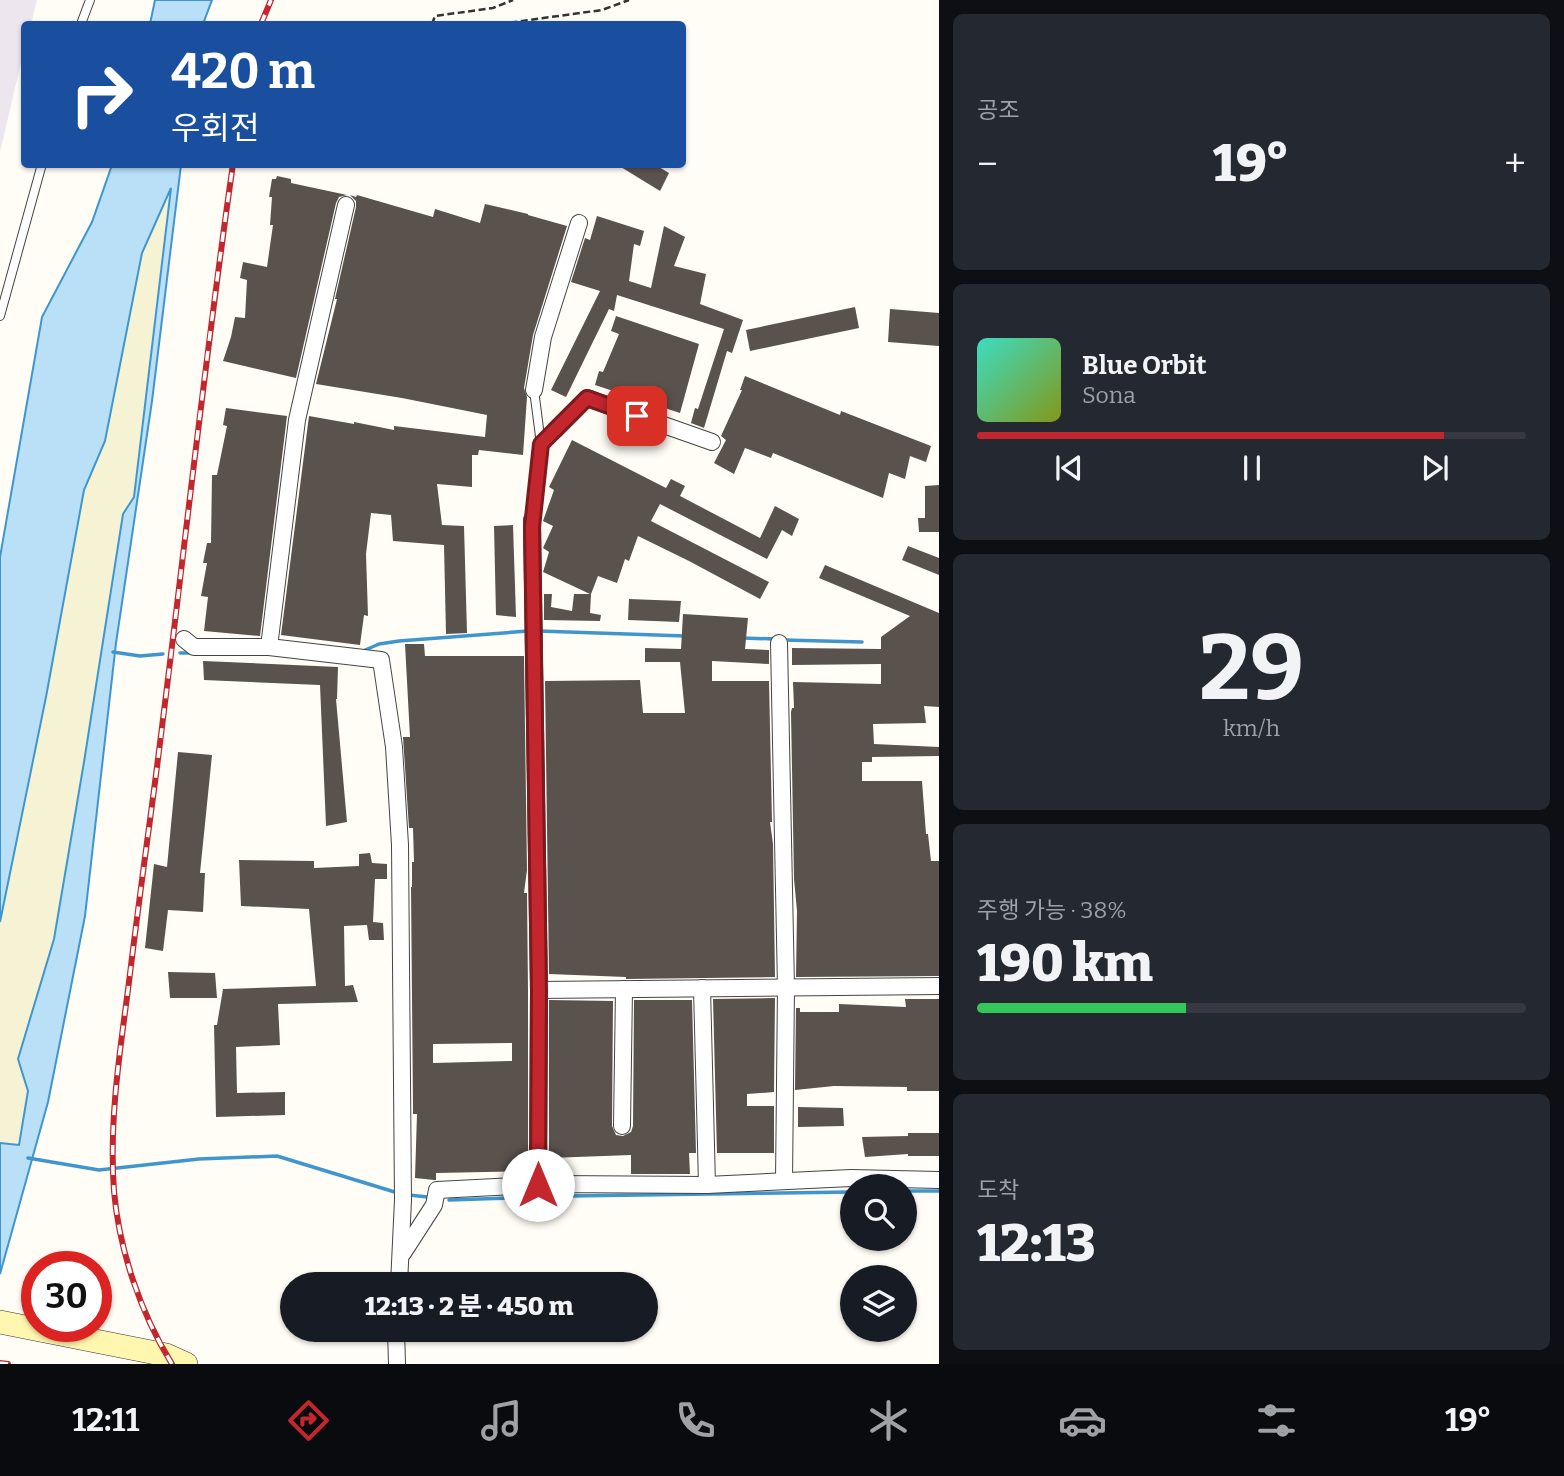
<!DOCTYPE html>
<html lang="ko">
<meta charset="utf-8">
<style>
:root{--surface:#171b24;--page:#242831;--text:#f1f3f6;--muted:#9ea1a6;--line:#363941;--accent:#c4262e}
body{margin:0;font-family:Bitter,"Noto Sans KR",serif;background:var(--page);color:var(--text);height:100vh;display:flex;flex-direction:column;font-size:26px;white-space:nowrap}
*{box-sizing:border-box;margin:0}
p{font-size:23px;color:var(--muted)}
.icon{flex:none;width:38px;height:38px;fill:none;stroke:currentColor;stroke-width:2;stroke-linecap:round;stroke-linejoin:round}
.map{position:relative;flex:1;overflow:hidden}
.details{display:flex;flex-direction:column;gap:14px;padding:14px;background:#0d0f14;width:625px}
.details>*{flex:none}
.top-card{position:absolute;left:21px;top:21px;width:665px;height:147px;border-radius:7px;box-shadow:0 2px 5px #0004;background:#1a4fa0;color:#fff;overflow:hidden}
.buttons{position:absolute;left:840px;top:1174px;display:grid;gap:14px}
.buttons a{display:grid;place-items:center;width:77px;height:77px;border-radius:50%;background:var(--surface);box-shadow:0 2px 5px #0004;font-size:35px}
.speed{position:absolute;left:21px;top:1251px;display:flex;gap:14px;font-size:35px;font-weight:700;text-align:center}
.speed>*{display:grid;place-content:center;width:91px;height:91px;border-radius:50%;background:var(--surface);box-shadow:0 2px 5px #0004;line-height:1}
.speed .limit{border:10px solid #d22;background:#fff;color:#111}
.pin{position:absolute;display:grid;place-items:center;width:60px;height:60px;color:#fff;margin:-30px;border-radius:14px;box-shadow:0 4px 10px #0006}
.me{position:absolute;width:77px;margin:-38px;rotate:0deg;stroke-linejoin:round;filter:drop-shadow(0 0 5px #0008)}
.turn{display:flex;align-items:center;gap:24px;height:147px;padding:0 35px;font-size:32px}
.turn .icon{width:91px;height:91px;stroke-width:2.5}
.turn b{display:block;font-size:49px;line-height:60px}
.big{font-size:52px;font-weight:800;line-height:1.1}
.details .widget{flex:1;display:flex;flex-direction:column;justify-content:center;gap:10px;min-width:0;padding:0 24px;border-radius:10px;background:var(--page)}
.details .dial{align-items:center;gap:0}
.dial b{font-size:91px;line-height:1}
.song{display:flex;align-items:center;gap:21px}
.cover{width:84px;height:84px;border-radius:10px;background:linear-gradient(135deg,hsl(170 70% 55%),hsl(70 70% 35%))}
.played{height:7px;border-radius:4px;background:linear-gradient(90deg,var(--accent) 85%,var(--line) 85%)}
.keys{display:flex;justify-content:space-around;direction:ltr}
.heat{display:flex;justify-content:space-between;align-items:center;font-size:38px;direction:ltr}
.charge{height:10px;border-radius:5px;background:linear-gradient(90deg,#34c759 38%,var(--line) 0)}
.trip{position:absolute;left:280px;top:1272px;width:378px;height:70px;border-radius:35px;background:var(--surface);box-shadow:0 2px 5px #0004;font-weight:800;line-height:70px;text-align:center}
.tab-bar{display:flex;height:112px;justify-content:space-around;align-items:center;background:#090b0e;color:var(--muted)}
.tab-bar .icon{width:49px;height:49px}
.tab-bar .selected{color:var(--accent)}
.tab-bar b{font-size:32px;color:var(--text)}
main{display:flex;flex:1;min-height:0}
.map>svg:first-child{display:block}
.industrial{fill:#eee6ef}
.farmland{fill:#f6f3d4}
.water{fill:#b9e0f7;stroke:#3f96cf;stroke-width:2}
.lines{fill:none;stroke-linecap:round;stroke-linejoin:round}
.stream{stroke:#3f96cf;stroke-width:3.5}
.building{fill:#5a524d;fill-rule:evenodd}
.lane-casing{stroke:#444;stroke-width:10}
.street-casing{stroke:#444;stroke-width:18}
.secondary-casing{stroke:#333;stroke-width:24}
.path{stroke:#333;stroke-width:2.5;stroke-dasharray:7 3.5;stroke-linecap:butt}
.lane{stroke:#fff;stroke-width:8}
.street{stroke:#fff;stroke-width:16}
.secondary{stroke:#fff6b0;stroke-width:23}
.rail-casing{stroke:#c4262e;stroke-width:6}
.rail{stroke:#fff;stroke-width:3.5;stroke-dasharray:10;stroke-linecap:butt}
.route-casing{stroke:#7f191e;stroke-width:18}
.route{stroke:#c4262e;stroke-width:12}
</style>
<main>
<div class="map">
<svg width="940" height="1364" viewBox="0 0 940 1364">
<rect width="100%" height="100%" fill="#fffdf5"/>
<path class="industrial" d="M0,0H37L31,24H24V50L0,152Z"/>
<path class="farmland" d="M172,185L134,497L123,514L84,762L54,939L18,1059L28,1091L19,1146L0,1143V922L3,905L46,697L84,490L105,441L142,253Z"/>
<g class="water">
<path d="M155,0H212L203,24H150Z"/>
<path d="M112,165H181L152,401L116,643L85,916L48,1102L0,1274V1143L19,1145L28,1091L18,1059L54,939L84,762L123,514L134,497L171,188L142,253L105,441L84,490L46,697L0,922V557L42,317L92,222Z"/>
</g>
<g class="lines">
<g class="stream">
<path d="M539,631L685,636"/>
<path d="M742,638L776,639"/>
<path d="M784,640L862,642"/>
<path d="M363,651L379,644L399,641L528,631"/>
<path d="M113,652L140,656L163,654"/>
<path d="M180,653H192"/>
<path d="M28,1158L99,1170L199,1159L277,1156L398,1193"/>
<path d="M905,1191H940"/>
<path d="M409,1195L428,1197"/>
<path d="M449,1200L568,1196L852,1192"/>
</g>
</g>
<g class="building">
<path d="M616,164H654L669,173L660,191Z"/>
<path d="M277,176L291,179V183L347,195L339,197L336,203L296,378L223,361L231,337L235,317L245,318L247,280L240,278L243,262L267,267L273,225H270L272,197H269L272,179H276Z"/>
<path d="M350,195L356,197L357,195L433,217L435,209L480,223L485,204L528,214V215L567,226L533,335L524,388L527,397L523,455L479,450L478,455H472V487L437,484L442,525L464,526L467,633L446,634L444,545L393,541L391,515L371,513L366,554L368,616L364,615L360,645L281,635L309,416L354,424V422L394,430V426L485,437L487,415L402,398L316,384L337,299H335L356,207V201Z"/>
<path d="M597,216L644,231L640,246L634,244L629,281L651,288L664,226L685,237L674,266L706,274L700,304L743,320L732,353L727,351L704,428L691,423L695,408L698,409L724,329L617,295L614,311L609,309L566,397L551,390L600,291L571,282L585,238L590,240Z"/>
<path d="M855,307L859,328L750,351L746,330Z"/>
<path d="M890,309L939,313V346L888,342Z"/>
<path d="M616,316L699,344L680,413L595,385L599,371L603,372L619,334L611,331Z"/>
<path d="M745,376L840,415L841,411L931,446L926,462L910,456L905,479L889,473L883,498L773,453L771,458L745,448L734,474L714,463L726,440L721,436L742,390H740Z"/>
<path d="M226,408L287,416L260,636L204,631L208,597L201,596L207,563H203L207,543H211L212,475H217L227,426L223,425Z"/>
<path d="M572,440L666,488L671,479L685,486L680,496L760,538L775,506L799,519L792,536L782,530L767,559L660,504L651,521L769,582L760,599L689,561L638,536L629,561L625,559L617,583L598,576L591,594L590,613L601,615L600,621L544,620V594H552L551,607L572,611L574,594H590L543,572L549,552L543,548L553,526L543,521L554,490L549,487Z"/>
<path d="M939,485V532H919L918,518H925V486Z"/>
<path d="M513,525L516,617L496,615L494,526Z"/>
<path d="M908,546L939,558V575L902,560Z"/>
<path d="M825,565L939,613V707L924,706L926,723L873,724L874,744L939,747V756L872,757V762H862V781H922L926,834H928L931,861H939V976L796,977L797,911L794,879L791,712L792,708H794L793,682L881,684V664L792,665V648L881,649V637L910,616L819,578Z"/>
<path d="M629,599L681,601L679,622L628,620Z"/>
<path d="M683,614L748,618L745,649L769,650V664L712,661V681H769L772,822H770L773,844L775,977L626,979V977L549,974L545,681L640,680L643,713H685L680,662H645V648L681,649Z"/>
<path d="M405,644H424L425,656H524L527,870L524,893H527L528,990V1171L436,1173V1180H434L415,1178L417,1114H413V1107L411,887H412V862H414L413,828H409L403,737H410ZM512,1043V1061L433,1063V1044Z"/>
<path d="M203,661L338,667L337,699H336L347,822L326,826L320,685L204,680Z"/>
<path d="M178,752L212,755L200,873H205L203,912L168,910L163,951L145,948L154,864L167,867Z"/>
<path d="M370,853L372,863L387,864V879H375L373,922L383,923L384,940H369L367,925L344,926L345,986L353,985L358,1002L278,1004L280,1045L236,1047L237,1093L285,1092V1115L216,1117L214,1025H217L223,989L316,986L309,909L241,906L239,860L314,861V868L359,866V854Z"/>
<path d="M168,972L215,973L217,998H170Z"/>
<path d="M775,998L774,1092L747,1094V1106H774V1153H717L713,999Z"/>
<path d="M905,999H939V1091H907V1087L834,1086L795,1090L796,1008H800V1012H839V1004L906,1007Z"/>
<path d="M549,1000L613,1001L612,1126L616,1135L623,1136L631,1132L633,1126L634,1000H692L696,1153H689L690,1174H631V1155L549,1158Z"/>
<path d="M798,1107L843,1108L844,1126L798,1127Z"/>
<path d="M908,1133H939V1156H908V1154L865,1157L862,1137L908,1136Z"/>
</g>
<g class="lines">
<g class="lane-casing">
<g id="lane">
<path d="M81,24L90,0"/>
<path d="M0,316L42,164"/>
<path d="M532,520L541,444L534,390"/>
</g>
</g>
<g class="street-casing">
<g id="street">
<path d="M534,390L543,337L579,223"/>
<path d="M555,430L587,398L712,442"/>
<path d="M532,520L539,990L538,1185"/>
<path d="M184,639L194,647H269L381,660L394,747L400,845L403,1200L399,1284"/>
<path d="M779,643L786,987L784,1181"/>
<path d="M269,647L297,420L346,205"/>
<path d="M702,988L707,1185"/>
<path d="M539,990L940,986"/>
<path d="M622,1126L624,989"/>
<path d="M403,1253L434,1205L437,1190L553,1184L707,1185L851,1178L940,1180"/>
<path d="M396,1330L397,1364"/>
</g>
</g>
<g class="secondary-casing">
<path id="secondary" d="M0,1322L166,1355L186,1364"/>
</g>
<g class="path">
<path d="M432,24L435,16L493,8L513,0"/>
<path d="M500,24L602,10L629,0"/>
</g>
<use href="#lane" class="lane"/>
<use href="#street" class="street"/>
<use href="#secondary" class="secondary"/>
<g class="rail-casing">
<g id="rail">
<path d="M261,24L271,0"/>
<path d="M0,1363L8,1364"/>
<path d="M172,1364C141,1314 119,1250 114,1191C109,1124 119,1057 128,990C136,923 145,857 154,790C181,582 203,372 233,164"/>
</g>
</g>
<use href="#rail" class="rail"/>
</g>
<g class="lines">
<g class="route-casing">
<path id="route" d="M538,1185L539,990L532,527L541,444L587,398L637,416"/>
</g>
<use href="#route" class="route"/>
</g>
</svg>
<div class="buttons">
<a><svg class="icon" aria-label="search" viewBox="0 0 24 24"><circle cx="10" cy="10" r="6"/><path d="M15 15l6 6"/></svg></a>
<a><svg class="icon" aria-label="layers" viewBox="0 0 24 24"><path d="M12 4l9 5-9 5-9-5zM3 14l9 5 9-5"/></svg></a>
</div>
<div class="speed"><div class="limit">30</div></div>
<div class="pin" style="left:637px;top:416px;background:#d93025"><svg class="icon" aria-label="arrive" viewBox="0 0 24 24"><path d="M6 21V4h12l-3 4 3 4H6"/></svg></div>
<svg class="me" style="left:538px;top:1185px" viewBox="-20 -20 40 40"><circle r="19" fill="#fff"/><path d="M0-13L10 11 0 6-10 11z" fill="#c4262e"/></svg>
<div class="trip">12:13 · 2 분 · 450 m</div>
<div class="top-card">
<div class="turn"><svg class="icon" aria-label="right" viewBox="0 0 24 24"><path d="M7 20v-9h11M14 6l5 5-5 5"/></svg><div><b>420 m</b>우회전</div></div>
</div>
</div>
<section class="details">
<div class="widget"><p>공조</p>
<div class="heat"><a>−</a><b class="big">19°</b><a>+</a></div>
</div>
<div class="widget">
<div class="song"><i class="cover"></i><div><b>Blue Orbit</b><p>Sona</p></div></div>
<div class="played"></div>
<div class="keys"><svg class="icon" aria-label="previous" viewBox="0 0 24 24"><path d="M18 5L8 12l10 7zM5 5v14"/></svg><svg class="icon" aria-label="pause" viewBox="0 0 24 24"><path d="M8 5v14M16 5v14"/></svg><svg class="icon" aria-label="next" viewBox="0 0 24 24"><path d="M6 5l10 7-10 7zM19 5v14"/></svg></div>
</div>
<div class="widget dial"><b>29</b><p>km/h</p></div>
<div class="widget"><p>주행 가능 · 38%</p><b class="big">190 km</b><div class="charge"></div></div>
<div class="widget"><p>도착</p><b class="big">12:13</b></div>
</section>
</main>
<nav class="tab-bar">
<b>12:11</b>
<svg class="icon selected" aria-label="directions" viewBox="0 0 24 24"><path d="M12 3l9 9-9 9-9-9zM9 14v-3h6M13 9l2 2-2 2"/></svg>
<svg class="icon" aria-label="music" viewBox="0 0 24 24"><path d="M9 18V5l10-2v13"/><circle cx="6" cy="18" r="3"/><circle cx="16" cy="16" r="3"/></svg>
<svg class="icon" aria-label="phone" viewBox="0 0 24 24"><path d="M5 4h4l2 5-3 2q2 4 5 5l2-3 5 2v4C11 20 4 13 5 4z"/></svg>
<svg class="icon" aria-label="climate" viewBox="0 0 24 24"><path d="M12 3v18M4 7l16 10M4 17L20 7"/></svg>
<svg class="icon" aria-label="car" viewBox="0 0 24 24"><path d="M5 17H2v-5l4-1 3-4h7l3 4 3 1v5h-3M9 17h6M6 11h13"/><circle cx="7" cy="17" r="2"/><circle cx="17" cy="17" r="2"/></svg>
<svg class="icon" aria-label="filters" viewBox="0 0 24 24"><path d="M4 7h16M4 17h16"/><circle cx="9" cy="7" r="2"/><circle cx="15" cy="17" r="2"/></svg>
<b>19°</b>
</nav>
